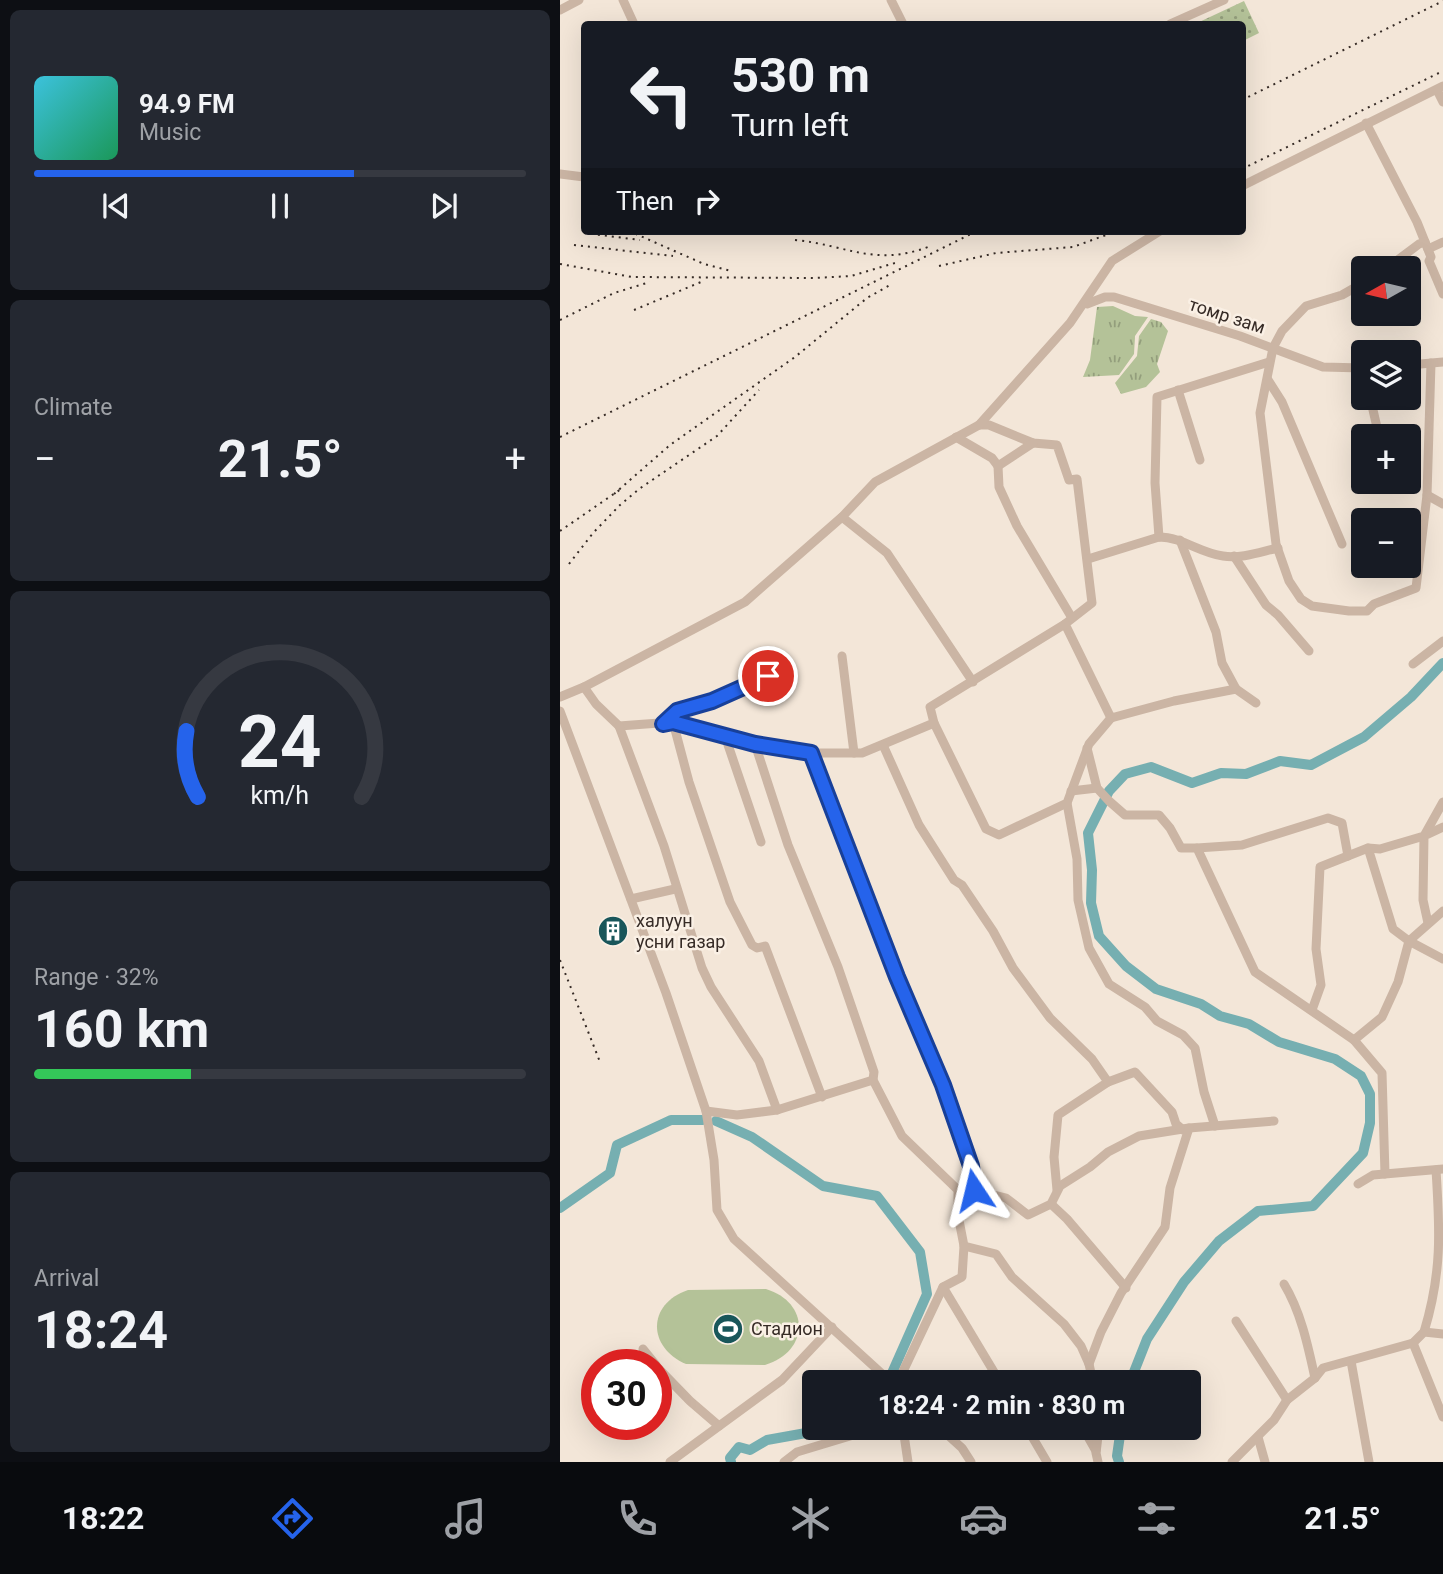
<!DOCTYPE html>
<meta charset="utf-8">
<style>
:root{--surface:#171b24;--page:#242831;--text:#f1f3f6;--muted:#9ea1a6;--line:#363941;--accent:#2563eb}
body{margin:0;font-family:Roboto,sans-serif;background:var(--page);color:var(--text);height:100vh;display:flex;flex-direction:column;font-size:26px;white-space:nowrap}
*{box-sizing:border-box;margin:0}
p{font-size:23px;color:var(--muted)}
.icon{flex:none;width:38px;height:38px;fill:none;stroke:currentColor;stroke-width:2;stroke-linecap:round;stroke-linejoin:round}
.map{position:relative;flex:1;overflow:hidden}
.panel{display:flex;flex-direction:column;gap:10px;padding:10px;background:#0d0f14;width:560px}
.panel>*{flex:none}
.banner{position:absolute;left:21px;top:21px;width:665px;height:214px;border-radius:7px;box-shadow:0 7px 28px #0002;background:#171b24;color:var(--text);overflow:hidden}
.needle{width:46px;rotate:262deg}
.buttons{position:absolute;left:791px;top:256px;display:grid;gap:14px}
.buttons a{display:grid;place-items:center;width:70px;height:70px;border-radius:7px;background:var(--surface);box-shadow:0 7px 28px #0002;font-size:35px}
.speed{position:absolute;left:21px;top:1349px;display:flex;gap:14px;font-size:35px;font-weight:700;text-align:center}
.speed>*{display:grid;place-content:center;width:91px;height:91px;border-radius:50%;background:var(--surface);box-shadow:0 7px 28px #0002;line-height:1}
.speed .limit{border:10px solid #d22;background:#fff;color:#111}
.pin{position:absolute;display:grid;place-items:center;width:60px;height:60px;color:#fff;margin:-30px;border:4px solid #fff;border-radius:50%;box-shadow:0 2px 7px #0007}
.me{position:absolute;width:77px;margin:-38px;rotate:350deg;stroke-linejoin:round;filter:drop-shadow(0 0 5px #0008)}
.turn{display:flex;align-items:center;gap:24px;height:147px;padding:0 35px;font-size:32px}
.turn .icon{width:91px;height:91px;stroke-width:2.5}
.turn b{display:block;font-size:49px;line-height:60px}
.then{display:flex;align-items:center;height:66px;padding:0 35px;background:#0003;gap:14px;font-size:26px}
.big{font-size:52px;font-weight:700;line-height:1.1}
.panel .tile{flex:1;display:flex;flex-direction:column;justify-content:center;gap:10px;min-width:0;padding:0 24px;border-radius:10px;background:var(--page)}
.panel .dial{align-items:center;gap:0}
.dial svg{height:182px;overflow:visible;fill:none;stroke:var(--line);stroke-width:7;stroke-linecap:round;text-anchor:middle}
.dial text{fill:var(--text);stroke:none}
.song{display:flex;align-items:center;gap:21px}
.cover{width:84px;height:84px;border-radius:10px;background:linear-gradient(135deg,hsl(190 70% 55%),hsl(150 70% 35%))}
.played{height:7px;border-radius:4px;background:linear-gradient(90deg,var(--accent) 65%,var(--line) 65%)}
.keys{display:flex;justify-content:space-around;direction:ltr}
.heat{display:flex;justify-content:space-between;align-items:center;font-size:38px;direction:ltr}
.charge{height:10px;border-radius:5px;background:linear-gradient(90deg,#34c759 32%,var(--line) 0)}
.trip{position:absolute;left:242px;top:1370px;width:399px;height:70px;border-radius:7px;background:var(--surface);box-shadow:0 7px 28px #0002;font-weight:700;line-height:70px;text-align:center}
.menu{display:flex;height:112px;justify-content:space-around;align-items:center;background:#090b0e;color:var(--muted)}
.menu .icon{width:49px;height:49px}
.menu .selected{color:var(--accent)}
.menu b{font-size:32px;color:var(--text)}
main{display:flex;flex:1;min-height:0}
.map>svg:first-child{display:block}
.grass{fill:url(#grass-tufts)}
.park{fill:url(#park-dots)}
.pitch{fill:#b4c298}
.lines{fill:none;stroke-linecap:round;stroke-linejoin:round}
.river{stroke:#76afb1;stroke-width:10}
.minor{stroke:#cbb5a4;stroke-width:9}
.rail{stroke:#362b26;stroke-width:2;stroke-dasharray:2 5;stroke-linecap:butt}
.route-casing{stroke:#184099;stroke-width:18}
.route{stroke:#2563eb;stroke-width:12}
.labels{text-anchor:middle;stroke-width:5;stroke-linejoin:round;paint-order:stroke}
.street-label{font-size:18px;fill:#362b26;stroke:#faf0e5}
.poi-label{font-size:18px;fill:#362b26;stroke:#faf0e5;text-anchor:start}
</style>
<main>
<section class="panel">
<div class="tile">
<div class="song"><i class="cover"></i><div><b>94.9 FM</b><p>Music</p></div></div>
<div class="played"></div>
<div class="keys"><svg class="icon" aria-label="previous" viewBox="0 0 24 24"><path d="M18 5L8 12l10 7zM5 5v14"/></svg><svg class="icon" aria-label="pause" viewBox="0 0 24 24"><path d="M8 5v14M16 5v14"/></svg><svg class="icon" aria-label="next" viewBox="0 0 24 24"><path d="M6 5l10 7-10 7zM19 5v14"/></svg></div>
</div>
<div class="tile"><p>Climate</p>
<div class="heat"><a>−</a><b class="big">21.5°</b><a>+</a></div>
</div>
<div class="tile dial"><svg viewBox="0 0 100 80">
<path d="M14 69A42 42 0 1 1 86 69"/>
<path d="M14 69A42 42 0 0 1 9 40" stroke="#2563eb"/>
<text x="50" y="56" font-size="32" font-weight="700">24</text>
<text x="50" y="72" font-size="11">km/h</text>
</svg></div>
<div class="tile"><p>Range · 32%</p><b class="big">160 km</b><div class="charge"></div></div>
<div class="tile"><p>Arrival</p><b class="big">18:24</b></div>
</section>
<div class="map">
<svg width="883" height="1462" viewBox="0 0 883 1462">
<defs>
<pattern id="grass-tufts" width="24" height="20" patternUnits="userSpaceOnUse" patternTransform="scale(1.75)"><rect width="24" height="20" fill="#b4c298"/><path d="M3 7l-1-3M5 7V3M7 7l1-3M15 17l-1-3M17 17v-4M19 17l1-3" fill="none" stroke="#939e7c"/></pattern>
<pattern id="park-dots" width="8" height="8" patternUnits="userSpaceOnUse" patternTransform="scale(1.75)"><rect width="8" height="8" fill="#b4c298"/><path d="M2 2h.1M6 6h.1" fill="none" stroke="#939e7c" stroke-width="1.8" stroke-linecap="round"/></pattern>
</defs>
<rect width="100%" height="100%" fill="#f3e6d8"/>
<g class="grass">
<path d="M553,306L575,316L588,317L575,336L574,354L559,375L523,377L530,360L537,307Z"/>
<path d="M591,319L601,322L608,331L597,364L600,372L586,387L561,394L555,383L577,356L579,336Z"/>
</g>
<path class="park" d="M684,1L699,33L683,41L682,24H635Z"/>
<path class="pitch" d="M206,1289C251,1303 249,1352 205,1365L126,1364C87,1347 87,1304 128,1290Z"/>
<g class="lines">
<g class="river">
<path d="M156,1121L192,1137L263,1186L317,1196L360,1252L367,1294L332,1373"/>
<path d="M0,1208L50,1173L57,1145L111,1120H143"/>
<path d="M570,1382L587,1339L624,1282L659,1241L698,1211L753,1206L803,1153L810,1123V1094L801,1076L775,1059L719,1042L689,1024L660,1016L641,1004L596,989L566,966L539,936L531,903L532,870L528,833L549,791L565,774L591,767L632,783L661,773L686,774L720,761L751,765L804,737L851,697L883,663"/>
<path d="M171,1462L170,1458L179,1447L190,1450L207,1440L274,1428"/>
<path d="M559,1462L557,1456L561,1428"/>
</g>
<g class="minor">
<path d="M63,0L74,24"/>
<path d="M331,0L343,24"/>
<path d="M0,10L19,0"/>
<path d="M610,24L664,0"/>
<path d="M877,90L883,102"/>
<path d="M806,123L857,222L871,257L869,261L883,294"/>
<path d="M0,174L24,177"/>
<path d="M682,186L883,86"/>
<path d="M868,249L883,242"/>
<path d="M827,268L859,244L865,242"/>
<path d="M803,283L782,295L746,306L722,331L713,348L700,413L716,544L729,581L741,599L752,606L789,611H807L814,604L856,588L867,495L871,363"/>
<path d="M527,304L545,297H554L680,336L763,367L803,368"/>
<path d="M849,365L883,362"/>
<path d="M708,380L722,402L782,544"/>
<path d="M618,390L640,460"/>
<path d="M810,397L819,436"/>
<path d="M419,425H429L473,443L497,445L509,480L517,479L532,603L505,624L551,718L614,701L676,689L696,703"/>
<path d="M396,437L432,458L438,466L473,443"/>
<path d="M438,466L439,487L457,526L512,618"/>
<path d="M867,495L883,504"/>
<path d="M282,517L327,553L413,682"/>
<path d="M599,537L595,483L597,397L709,362"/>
<path d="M620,540L656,632L662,663L676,689"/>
<path d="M674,556L706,605L718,615L749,651"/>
<path d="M528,559L599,537C622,537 640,553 663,556C681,559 700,552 718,548"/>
<path d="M282,656L294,753"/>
<path d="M853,664L883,641"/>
<path d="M24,687L36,704L59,726L113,722L195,744L251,753H302L374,723L370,707L505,624"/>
<path d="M0,697L24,687L185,602L282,517L315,482L419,425L510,323L552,261L600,231"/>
<path d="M0,711L106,993L146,1111L154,1160L157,1210L174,1239L331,1382"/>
<path d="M113,722L129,782L170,902L192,945L197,948L205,946L262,1097"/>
<path d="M374,723L426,829L439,835L507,803L529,744L551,718"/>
<path d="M103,724L118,711L152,700L207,676"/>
<path d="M59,726L104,846L142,968L151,987L199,1061L217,1110"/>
<path d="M165,736L201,842"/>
<path d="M195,744L228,845L278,967L314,1072L313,1080L342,1136L398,1190V1215L404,1246L436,1254L452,1277L504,1324L521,1346L529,1364L533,1382"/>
<path d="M323,745L359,825L394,880L402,885L433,931L453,968L490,1018L532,1059L548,1082L498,1115L494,1157L497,1190"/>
<path d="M527,748L537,788L549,801L565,815H599L610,828L621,848H637L695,972L794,1040"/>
<path d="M251,753L337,977L383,1085L411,1166L414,1190L446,1198L468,1215L491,1204L500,1186L530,1167L548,1152L579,1136L629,1128L714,1121"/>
<path d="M511,791L537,788"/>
<path d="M507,803L517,859L518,900L529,948L549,984L585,1007L597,1021L623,1035L635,1048L644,1092L655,1126"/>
<path d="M637,848L682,845L768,818L782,823L788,856"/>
<path d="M808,848L833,929L849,941L883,911"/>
<path d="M71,899L115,889"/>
<path d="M868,923L863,900L864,836L883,827"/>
<path d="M752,1010L761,985L756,949L760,867L808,848L820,849L864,836L883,802"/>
<path d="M548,1082L575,1072L612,1112L616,1124L623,1130"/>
<path d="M146,1111L177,1115L217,1110L313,1080"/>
<path d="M825,1174L822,1073L794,1040L822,1017L838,982L849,941L883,959"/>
<path d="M798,1184L813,1175L883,1169"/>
<path d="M491,1204L507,1219L566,1288"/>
<path d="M724,1284C741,1312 748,1346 755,1378"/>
<path d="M383,1287L440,1382"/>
<path d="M676,1321L727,1400"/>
<path d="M864,1332C882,1273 880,1231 876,1170"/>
<path d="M853,1343L883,1417"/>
<path d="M83,1349L96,1365"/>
<path d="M791,1361L809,1462"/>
<path d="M529,1364L541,1332L561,1293L605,1227L610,1188L629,1128"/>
<path d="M96,1366L130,1401L159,1426"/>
<path d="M338,1382L383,1287L402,1277L404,1246"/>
<path d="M343,1428L348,1462"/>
<path d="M380,1428L402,1448L411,1462"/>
<path d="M467,1428L487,1462"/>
<path d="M523,1428L536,1451"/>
<path d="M698,1437L705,1462"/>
<path d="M110,1462L222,1380L272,1327"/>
<path d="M224,1462L237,1452L300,1433L303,1428"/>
<path d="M538,1462L536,1453L539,1428"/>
<path d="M672,1462L714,1420L727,1400L755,1378L763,1368L853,1343L864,1332L883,1334"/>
</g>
<g class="rail">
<path d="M682,100L883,1"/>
<path d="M682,169L883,71"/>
<path d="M69,231L144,264L171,271"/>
<path d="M24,233L80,240"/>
<path d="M235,240C287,245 314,267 368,247"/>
<path d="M14,245L113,256"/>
<path d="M0,264L72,277L253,278L291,276L335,263"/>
<path d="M379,266L436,253L513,247L557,231"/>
<path d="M74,310L141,282"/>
<path d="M0,320L54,293L90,282"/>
<path d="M0,437L417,231"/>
<path d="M54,494L110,445L235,357L307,298L330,285"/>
<path d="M0,531L61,489"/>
<path d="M9,564L33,533L60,505L79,489L157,436L199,390"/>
<path d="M0,960L40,1062"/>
</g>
</g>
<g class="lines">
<g class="route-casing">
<path id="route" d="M208,676L152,701L117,711L103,724L113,722L195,744L251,753L337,977L383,1085L411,1166L414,1190"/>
</g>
<use href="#route" class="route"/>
</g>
<defs>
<g id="building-disc" transform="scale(1.575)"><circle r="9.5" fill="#19565a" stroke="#faf0e5"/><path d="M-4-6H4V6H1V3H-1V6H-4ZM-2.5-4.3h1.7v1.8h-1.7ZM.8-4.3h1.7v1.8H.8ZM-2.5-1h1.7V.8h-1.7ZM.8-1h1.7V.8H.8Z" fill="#fff"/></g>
<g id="stadium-disc" transform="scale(1.575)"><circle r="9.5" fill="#19565a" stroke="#faf0e5"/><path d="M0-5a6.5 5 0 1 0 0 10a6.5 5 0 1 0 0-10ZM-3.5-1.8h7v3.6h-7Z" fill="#fff"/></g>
</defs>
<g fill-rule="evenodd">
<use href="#building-disc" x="53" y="931"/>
<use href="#stadium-disc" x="168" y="1329"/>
</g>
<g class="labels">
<g class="street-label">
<text transform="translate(667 316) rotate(18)" y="6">томр зам</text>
</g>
<g class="poi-label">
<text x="76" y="927">халуун<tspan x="76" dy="21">усни газар</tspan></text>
<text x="191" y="1335">Стадион</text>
</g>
</g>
</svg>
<div class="buttons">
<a><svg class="needle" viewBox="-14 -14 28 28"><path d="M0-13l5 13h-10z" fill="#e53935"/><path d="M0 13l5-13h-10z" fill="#9ea1a6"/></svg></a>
<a><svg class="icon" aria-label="layers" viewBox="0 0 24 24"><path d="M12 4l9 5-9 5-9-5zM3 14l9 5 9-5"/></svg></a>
<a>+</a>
<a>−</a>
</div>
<div class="speed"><div class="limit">30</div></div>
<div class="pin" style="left:208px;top:676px;background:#d93025"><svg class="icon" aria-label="arrive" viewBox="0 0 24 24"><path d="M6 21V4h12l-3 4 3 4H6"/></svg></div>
<svg class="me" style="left:414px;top:1190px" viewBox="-20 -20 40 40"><path d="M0-17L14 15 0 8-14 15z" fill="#2563eb" stroke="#fff" stroke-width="4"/></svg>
<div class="trip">18:24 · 2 min · 830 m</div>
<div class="banner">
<div class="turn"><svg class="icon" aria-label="left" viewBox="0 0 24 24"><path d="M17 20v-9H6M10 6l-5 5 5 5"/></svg><div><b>530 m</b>Turn left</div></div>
<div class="then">Then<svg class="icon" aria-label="right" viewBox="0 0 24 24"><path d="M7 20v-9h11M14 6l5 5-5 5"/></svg></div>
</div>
</div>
</main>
<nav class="menu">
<b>18:22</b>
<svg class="icon selected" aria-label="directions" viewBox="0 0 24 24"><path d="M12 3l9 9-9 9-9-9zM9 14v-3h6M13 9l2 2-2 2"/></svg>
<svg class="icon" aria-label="music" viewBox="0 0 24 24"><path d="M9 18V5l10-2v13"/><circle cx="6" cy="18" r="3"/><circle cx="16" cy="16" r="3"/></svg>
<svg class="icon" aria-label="phone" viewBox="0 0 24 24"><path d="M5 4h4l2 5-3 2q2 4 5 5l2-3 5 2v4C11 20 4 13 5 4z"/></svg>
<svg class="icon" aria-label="climate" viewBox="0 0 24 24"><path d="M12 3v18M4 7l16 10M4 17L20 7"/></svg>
<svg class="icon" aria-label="car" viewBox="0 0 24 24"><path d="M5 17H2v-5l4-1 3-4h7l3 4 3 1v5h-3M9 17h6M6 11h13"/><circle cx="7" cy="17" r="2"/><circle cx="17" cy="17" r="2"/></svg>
<svg class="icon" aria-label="filters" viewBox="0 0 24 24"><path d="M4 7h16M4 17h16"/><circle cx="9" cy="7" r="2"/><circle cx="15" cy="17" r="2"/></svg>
<b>21.5°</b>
</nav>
